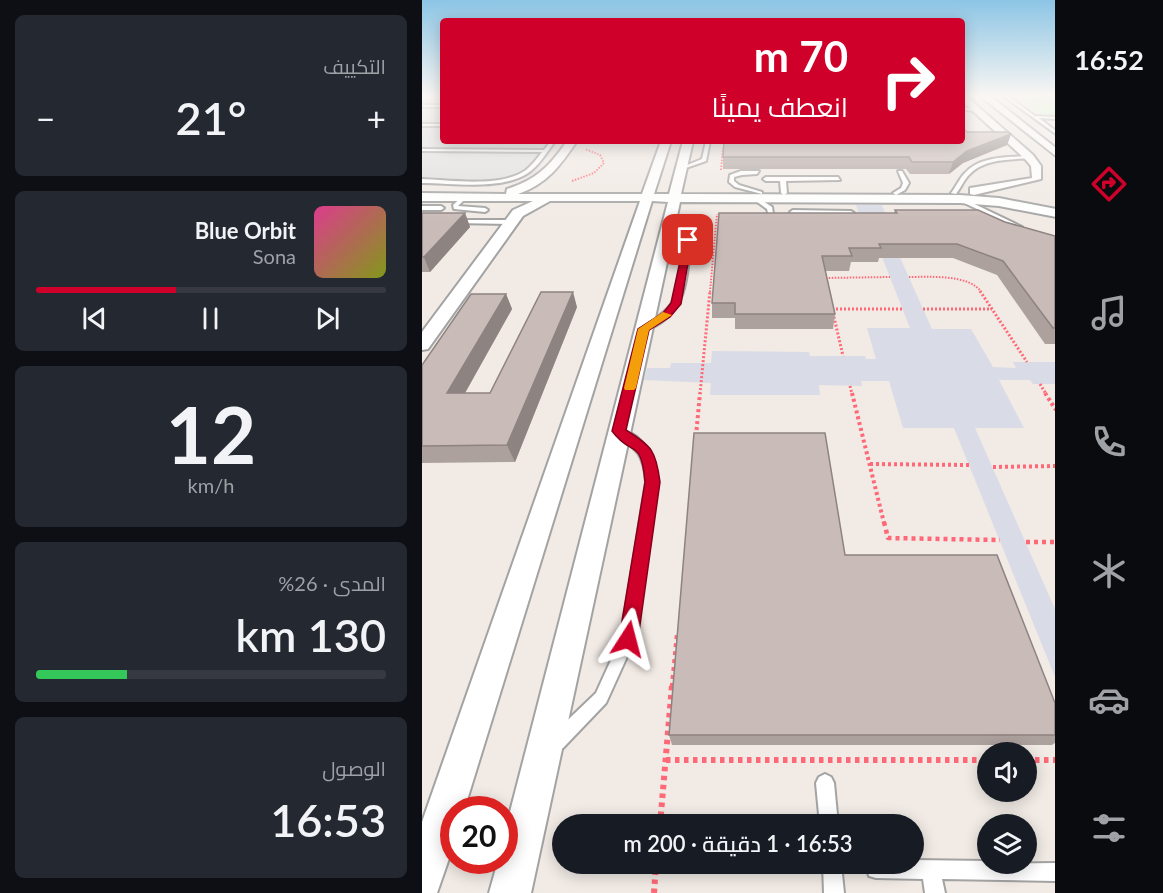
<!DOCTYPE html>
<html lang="ar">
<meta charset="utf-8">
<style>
:root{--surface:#171b24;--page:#242831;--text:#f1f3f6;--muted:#9ea1a6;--line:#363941;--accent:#cf0029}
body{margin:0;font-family:Lato,Cairo,sans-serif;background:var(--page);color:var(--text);direction:rtl;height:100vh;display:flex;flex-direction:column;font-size:22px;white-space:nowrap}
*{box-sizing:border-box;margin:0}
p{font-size:20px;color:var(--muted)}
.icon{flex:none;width:33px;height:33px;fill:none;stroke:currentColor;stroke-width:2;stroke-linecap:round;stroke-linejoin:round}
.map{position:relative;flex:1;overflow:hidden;direction:ltr}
.panel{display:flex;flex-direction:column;gap:15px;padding:15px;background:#0d0f14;width:422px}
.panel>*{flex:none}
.guide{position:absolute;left:18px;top:18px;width:525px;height:126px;border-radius:6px;box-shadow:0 3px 15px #0003;direction:rtl;background:#cf0029;color:#fff;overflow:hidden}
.tools{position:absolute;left:555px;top:742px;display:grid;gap:12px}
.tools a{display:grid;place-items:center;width:60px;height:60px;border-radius:50%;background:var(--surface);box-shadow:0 3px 15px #0003;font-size:30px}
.speed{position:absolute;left:18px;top:796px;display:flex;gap:12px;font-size:30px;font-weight:700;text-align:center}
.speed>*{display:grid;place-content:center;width:78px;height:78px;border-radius:50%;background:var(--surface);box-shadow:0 3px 15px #0003;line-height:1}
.speed .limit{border:9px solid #d22;background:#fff;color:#111}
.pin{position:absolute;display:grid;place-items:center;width:51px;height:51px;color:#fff;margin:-26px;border-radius:12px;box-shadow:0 3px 9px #0006}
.me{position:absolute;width:66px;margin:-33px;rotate:9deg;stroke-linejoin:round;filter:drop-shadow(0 0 4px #0008)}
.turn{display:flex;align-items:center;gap:21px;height:126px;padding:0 18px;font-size:27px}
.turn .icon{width:78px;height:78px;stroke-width:2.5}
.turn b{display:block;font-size:42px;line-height:51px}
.big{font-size:45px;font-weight:600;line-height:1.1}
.panel .widget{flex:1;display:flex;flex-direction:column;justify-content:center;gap:9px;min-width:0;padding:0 21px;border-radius:9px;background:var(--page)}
.panel .dial{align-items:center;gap:0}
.dial b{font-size:78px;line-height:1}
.song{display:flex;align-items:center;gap:18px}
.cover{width:72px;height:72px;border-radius:9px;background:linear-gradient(135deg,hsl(330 70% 55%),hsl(70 70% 35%))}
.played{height:6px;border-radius:3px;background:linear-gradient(90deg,var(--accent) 40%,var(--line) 40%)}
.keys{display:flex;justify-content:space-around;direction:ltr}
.heat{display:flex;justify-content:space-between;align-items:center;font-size:33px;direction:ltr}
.charge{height:9px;border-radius:4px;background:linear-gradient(90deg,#34c759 26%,var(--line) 0)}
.trip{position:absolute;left:130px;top:814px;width:372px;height:60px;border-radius:30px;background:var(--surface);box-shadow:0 3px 15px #0003;font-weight:600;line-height:60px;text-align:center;direction:rtl}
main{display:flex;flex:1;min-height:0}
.tabs{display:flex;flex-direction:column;width:108px;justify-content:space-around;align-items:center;background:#090b0e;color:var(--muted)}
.tabs .icon{width:42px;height:42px}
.tabs .active{color:var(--accent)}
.tabs b{font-size:27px;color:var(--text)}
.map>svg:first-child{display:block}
.park{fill:#c7fcc0}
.parking{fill:#dfdfdf}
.plaza{fill:#d9dce6}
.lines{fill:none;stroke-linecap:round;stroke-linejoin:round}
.service-casing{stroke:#a3a3a3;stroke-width:4}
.minor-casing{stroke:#a3a3a3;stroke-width:4}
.path-far5{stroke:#ff6876;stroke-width:1.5;stroke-dasharray:1.5 1.5;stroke-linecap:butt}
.path-far4{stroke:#ff6876;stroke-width:2;stroke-dasharray:1.5 1.5;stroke-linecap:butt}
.path-far3{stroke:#ff6876;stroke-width:3;stroke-dasharray:2 2;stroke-linecap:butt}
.path-far2{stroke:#ff6876;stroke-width:4;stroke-dasharray:3 3;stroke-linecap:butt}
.path-far1{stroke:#ff6876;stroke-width:4.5;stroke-dasharray:4 4;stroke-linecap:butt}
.path{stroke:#ff6876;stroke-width:6;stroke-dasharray:4.5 4.5;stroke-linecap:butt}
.service{fill:#fff;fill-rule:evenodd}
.minor{fill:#fff;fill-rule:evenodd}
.wall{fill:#ada19e}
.shaded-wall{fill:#8d8381}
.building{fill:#c9bbb8;stroke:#8d8381;stroke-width:1.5}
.route{fill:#cf0029;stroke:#87001b;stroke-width:1.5}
.slow{fill:#f59e0b}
</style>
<main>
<nav class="tabs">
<b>16:52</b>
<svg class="icon active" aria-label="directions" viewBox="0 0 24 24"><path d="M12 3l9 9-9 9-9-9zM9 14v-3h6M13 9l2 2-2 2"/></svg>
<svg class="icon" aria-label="music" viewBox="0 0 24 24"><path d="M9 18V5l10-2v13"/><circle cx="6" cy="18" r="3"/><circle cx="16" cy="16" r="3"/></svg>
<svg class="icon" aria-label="phone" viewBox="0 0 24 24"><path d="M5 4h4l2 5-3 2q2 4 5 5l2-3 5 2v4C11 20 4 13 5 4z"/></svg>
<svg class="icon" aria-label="climate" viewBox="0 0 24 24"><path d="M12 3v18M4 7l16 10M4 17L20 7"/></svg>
<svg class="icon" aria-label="car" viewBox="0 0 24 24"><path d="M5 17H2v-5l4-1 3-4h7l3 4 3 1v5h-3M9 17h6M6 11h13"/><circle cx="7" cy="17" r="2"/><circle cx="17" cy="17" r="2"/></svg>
<svg class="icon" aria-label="filters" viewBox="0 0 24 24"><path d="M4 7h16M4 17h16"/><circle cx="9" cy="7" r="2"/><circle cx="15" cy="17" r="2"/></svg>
</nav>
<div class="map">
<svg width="634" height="893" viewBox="0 0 634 893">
<rect width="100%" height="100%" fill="#f1eae5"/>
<path class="park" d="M595,96H633V123Z"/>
<path class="parking" d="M11,96H21V141H137L113,173L102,179L76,184H0V103Z"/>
<path class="plaza" d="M434,205H460L464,215H459L510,329H549L571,367L594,368L591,362H633V384H611L608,380H577L602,428H553L633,609V677L532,428H481L467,381H439L440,386L397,385L398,395H288L289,383L222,380L225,368H248L249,363H289L290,351L387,352L388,356H443L444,359H454L445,328H488L443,214H437Z"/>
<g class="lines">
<g class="service-casing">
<g id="service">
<path d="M581,96H586L613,116L634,117V119L617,118L634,131V134Z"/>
<path d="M0,105H21V107H1Z"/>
<path d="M540,107L556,110L558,111L556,112L540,109Z"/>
<rect x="0" y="124" width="21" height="2"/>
<path d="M129,141H133C125,152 117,166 106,173C79,191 31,183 0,183V179C29,180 79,188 104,170C110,165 115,159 120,152L0,151V149L122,150Z"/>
<path d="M284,141H288L284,161L258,170V168L280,159Z"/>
<path d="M607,156L609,158C589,160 563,158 548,174C542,179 539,188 534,194L529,193C534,187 537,179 543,173C558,156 586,157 607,156Z"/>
<path d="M319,171H337L335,174L320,175L312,177V181L317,185L340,192V194L313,187L307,182L308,175Z"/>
<path d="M476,171H480L487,183L483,190L474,195L471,193L479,188L481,183Z"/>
<path d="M416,177L418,180L364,181L365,193L362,195L359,193L358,181H344L341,179L344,177Z"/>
<path d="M42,195L45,197L36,206L63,208L66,210L63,212L32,209L31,205Z"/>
<path d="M331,197H335L350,207L352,220H348L345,209L331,199Z"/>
<path d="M536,198H540L600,227L595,228L536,200Z"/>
<path d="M0,206H19L22,208L19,210H0Z"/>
<path d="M371,210L429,211L432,213L429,215L369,213L368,212Z"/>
<path d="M33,220H90L93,222L90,224L31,223L30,222Z"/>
<path d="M247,222L263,233L269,240C264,280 266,315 222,331L218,329L219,327C228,322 239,316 246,308C261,292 259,261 263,240L245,225L244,224Z"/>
<path d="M197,427C223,437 233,456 236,482L213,639L184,703L141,748L135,750L129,748L127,742L129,736L174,693L199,638L224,482C222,454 215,449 193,434L192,431L193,428Z"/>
<path d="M403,774L409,777L412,783L416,825H398L394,783L397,777Z"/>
<path d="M492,860L566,861V864L634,863V881L520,879L523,893H503L501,879L454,878L447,876L445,869L447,864H492Z"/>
<path d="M401,864H419L422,893H402Z"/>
</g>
</g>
<g class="minor-casing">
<g id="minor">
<path d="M540,96H544L611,155L619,166V179L552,195L548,194V188L610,178L609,166L603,159L540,101Z"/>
<path d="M558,96H568L634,148V156Z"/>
<path d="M145,141H155C138,166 125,184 96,194H220L239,141H249L232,194H247L261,141H271L259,194L538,195L577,198L634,209V217L577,206L538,203L258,202L109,893H67L76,861H82V835L246,202L230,201L42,810H32V844L15,893H0V822L218,201H128L101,216L6,349L0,350V332L91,210L111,201H0V193L84,194L85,189C114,180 128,166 145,141Z"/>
</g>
</g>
<g class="path-far5">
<path d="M630,96L634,98"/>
<path d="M611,99L634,103"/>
</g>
<g class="path-far4">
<path d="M299,170L301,148"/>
<path d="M150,181L172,173L182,163L178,155L163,149"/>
<path d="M487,277C506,277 548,274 559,292"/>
<path d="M404,280L403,278L468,277"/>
<path d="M288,292L295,214"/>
</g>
<g class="path-far3">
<path d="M558,291L605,362"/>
<path d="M410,309H481"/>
<path d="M501,309H570"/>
<path d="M411,313L421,356"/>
<path d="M618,384L624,394"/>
<path d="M428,386L430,394"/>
<path d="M278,394L288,291"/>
</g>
<g class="path-far2">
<path d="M430,393L462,523"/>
<path d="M623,393L634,410"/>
<path d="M274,436L278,393"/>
<path d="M448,464L547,465"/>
<path d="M571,467L634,466"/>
</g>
<g class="path-far1">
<path d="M462,522L466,538L578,540"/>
<path d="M604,542H634"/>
<path d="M250,687L255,635"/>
</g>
<g class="path">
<path d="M244,760H566"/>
<path d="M604,760H634"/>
<path d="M238,825L250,685"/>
<path d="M232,893L234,864"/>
</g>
<use href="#service" class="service"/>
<use href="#minor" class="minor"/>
</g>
<g class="wall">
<path d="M545,132L589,134L585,145L541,163L527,174H488L484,169H301V157L540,141Z"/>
<path d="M473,210L583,222L633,236V344H623L575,275L531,258H457L456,262H429L427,271H403L413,314L411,329H313V318H290V303L472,213Z"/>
<path d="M0,213H43L48,227L8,272H0Z"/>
<path d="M84,294L90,309L43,393H68L155,307L93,462L0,463V365Z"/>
<path d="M423,555L633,703V743L630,745H250L247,735Z"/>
</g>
<g class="shaded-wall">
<path d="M589,134L585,145L541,163L527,174L531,162L545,151Z"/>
<path d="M43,213L48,227L8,272L2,257Z"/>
<path d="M151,292L155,307L93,462L85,445Z"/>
<path d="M84,294L90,309L34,409L25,393Z"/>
</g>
<g class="building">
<path d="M540,127L545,132H586L589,134L545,151L531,162H490L487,157H301L302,141H540Z"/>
<path d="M473,210H556L583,222L633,236V328H631L581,261L535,244H457L459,248H427L430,256H400L413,314H313V303H290L297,213H475Z"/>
<path d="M0,213H43L2,257H0Z"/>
<path d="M119,292H151L85,445L0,446V365L49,294H84L25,393H68Z"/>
<path d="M272,433H403L423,555H575L633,703V735H247Z"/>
</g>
<linearGradient id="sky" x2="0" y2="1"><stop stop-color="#8cc5e5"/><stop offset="0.43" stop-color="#f9f6f3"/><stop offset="1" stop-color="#f9f6f3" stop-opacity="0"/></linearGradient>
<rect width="634" height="221" fill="url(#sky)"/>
<path class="route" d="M263,238L270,240L259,304L248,317L227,330L204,430C230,446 234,451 238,482L216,639L213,646L206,648L200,646L197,639L223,482C219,437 210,458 190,431L216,329L241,313L249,303Z"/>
<path class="slow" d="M241,312L250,315L227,330L214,388L212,390H203L202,388L216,329Z"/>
</svg>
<div class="tools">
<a><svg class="icon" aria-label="sound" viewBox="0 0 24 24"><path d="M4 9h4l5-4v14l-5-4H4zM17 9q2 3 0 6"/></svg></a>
<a><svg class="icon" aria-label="layers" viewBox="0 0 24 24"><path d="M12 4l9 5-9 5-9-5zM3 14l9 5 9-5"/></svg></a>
</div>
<div class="speed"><div class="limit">20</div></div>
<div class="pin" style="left:266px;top:240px;background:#d93025"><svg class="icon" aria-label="arrive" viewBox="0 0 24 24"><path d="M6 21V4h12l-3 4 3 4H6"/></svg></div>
<svg class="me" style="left:206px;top:639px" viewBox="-20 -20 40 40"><path d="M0-17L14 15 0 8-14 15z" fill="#cf0029" stroke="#fff" stroke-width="4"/></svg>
<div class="trip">16:53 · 1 دقيقة · 200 m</div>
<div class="guide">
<div class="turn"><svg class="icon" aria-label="right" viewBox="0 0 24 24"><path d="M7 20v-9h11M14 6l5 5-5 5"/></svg><div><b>70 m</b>انعطف يمينًا</div></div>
</div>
</div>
<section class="panel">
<div class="widget"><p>التكييف</p>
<div class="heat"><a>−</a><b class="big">21°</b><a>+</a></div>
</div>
<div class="widget">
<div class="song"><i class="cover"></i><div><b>Blue Orbit</b><p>Sona</p></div></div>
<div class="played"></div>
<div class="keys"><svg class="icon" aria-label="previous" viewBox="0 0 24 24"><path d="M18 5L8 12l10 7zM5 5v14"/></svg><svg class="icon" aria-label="pause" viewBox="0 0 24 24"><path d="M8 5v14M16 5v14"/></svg><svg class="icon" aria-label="next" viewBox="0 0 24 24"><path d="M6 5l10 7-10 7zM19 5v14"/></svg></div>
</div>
<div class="widget dial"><b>12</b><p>km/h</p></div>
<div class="widget"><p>المدى · 26%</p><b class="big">130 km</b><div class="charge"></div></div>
<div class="widget"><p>الوصول</p><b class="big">16:53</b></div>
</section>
</main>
